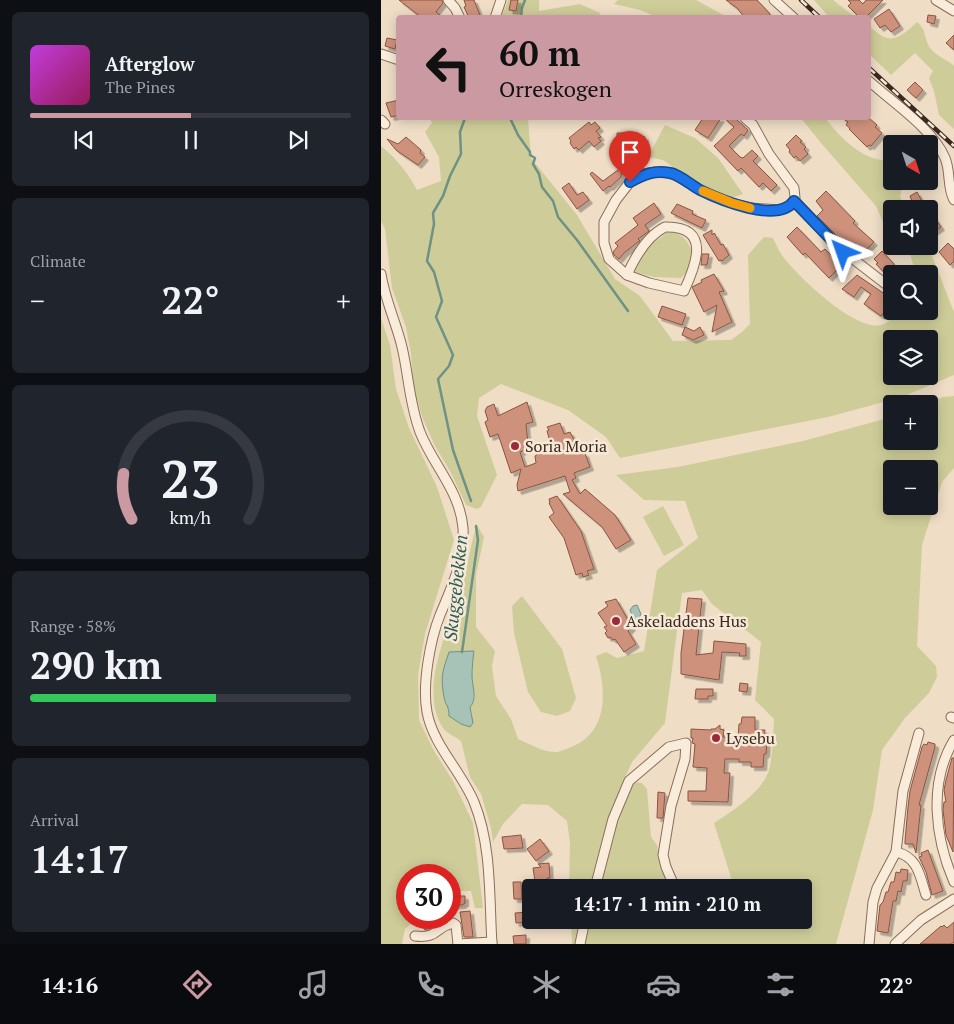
<!DOCTYPE html>
<meta charset="utf-8">
<style>
:root{--surface:#171b24;--page:#20242c;--text:#f1f3f6;--muted:#9ea1a6;--line:#363941;--accent:#ca99a1}
body{margin:0;font-family:"PT Serif",serif;background:var(--page);color:var(--text);height:100vh;display:flex;flex-direction:column;font-size:19px;white-space:nowrap}
*{box-sizing:border-box;margin:0}
p{font-size:16px;color:var(--muted)}
.icon{flex:none;width:28px;height:28px;fill:none;stroke:currentColor;stroke-width:2;stroke-linecap:round;stroke-linejoin:round}
.map{position:relative;flex:1;overflow:hidden}
.drawer{display:flex;flex-direction:column;gap:12px;padding:12px;background:#0d0f14;width:381px}
.drawer>*{flex:none}
.top-card{position:absolute;left:15px;top:15px;width:475px;height:105px;border-radius:5px;box-shadow:0 2px 12px #0003;background:#ca99a1;color:#111;overflow:hidden}
.needle{width:32px;rotate:141deg}
.tools{position:absolute;left:502px;top:135px;display:grid;gap:10px}
.tools a{display:grid;place-items:center;width:55px;height:55px;border-radius:5px;background:var(--surface);box-shadow:0 2px 12px #0003;font-size:25px}
.speed{position:absolute;left:15px;top:864px;display:flex;gap:10px;font-size:25px;font-weight:700;text-align:center}
.speed>*{display:grid;place-content:center;width:65px;height:65px;border-radius:50%;background:var(--surface);box-shadow:0 2px 12px #0003;line-height:1}
.speed .limit{border:8px solid #d22;background:#fff;color:#111}
.pin{position:absolute;display:grid;place-items:center;width:42px;height:42px;color:#fff;margin:-51px -21px;border-radius:50% 50% 50% 0;rotate:-45deg;box-shadow:0 0 5px #0007}
.pin .icon{rotate:45deg}
.me{position:absolute;width:55px;margin:-28px;rotate:317deg;stroke-linejoin:round;filter:drop-shadow(0 0 4px #0008)}
.turn{display:flex;align-items:center;gap:18px;height:105px;padding:0 20px;font-size:22px}
.turn .icon{width:65px;height:65px;stroke-width:2.5}
.turn b{display:block;font-size:35px;line-height:42px}
.big{font-size:38px;font-weight:700;line-height:1.1}
.drawer .tile{flex:1;display:flex;flex-direction:column;justify-content:center;gap:8px;min-width:0;padding:0 18px;border-radius:8px;background:var(--page)}
.drawer .dial{align-items:center;gap:0}
.dial svg{height:130px;overflow:visible;fill:none;stroke:var(--line);stroke-width:7;stroke-linecap:round;text-anchor:middle}
.dial text{fill:var(--text);stroke:none}
.song{display:flex;align-items:center;gap:15px}
.cover{width:60px;height:60px;border-radius:8px;background:linear-gradient(135deg,hsl(290 70% 55%),hsl(330 70% 35%))}
.played{height:5px;border-radius:2px;background:linear-gradient(90deg,var(--accent) 50%,var(--line) 50%)}
.keys{display:flex;justify-content:space-around;direction:ltr}
.heat{display:flex;justify-content:space-between;align-items:center;font-size:28px;direction:ltr}
.charge{height:8px;border-radius:4px;background:linear-gradient(90deg,#34c759 58%,var(--line) 0)}
.trip{position:absolute;left:141px;top:879px;width:290px;height:50px;border-radius:5px;background:var(--surface);box-shadow:0 2px 12px #0003;font-weight:700;line-height:50px;text-align:center}
.menu{display:flex;height:80px;justify-content:space-around;align-items:center;background:#090b0e;color:var(--muted)}
.menu .icon{width:35px;height:35px}
.menu .current{color:var(--accent)}
.menu b{font-size:22px;color:var(--text)}
main{display:flex;flex:1;min-height:0}
.map>svg:first-child{display:block}
.green{fill:#cecd99;fill-rule:evenodd}
.water{fill:#a7c3b7;stroke:#6e9284}
.lines{fill:none;stroke-linecap:round;stroke-linejoin:round}
.stream{stroke:#6e9284;stroke-width:2.5}
.building{fill:#ce927b;stroke:#8b5441;filter:url(#shadow)}
.minor-casing{stroke:#8b6e5b;stroke-width:11}
.minor{stroke:#f9ecda;stroke-width:9}
.rail-casing{stroke:#3b291f;stroke-width:4.5}
.rail{stroke:#f6e8d6;stroke-width:2.5;stroke-dasharray:8;stroke-linecap:butt}
.route-casing{stroke:#114b97;stroke-width:12}
.route{stroke:#1a73e8;stroke-width:9}
.slow{stroke:#f59e0b;stroke-width:9}
.poi-dot{fill:#9b2a3a;stroke:#f6e8d6;stroke-width:2}
.labels{text-anchor:middle;stroke-width:5;stroke-linejoin:round;paint-order:stroke}
.poi-label{font-size:16px;fill:#3b291f;stroke:#f6e8d6;text-anchor:start}
.water-label{font-size:18px;font-style:italic;fill:#2e5b52;stroke:#f6e8d6}
</style>
<main>
<section class="drawer">
<div class="tile">
<div class="song"><i class="cover"></i><div><b>Afterglow</b><p>The Pines</p></div></div>
<div class="played"></div>
<div class="keys"><svg class="icon" aria-label="previous" viewBox="0 0 24 24"><path d="M18 5L8 12l10 7zM5 5v14"/></svg><svg class="icon" aria-label="pause" viewBox="0 0 24 24"><path d="M8 5v14M16 5v14"/></svg><svg class="icon" aria-label="next" viewBox="0 0 24 24"><path d="M6 5l10 7-10 7zM19 5v14"/></svg></div>
</div>
<div class="tile"><p>Climate</p>
<div class="heat"><a>−</a><b class="big">22°</b><a>+</a></div>
</div>
<div class="tile dial"><svg viewBox="0 0 100 80">
<path d="M14 69A42 42 0 1 1 86 69"/>
<path d="M14 69A42 42 0 0 1 9 41" stroke="#ca99a1"/>
<text x="50" y="56" font-size="32" font-weight="700">23</text>
<text x="50" y="72" font-size="11">km/h</text>
</svg></div>
<div class="tile"><p>Range · 58%</p><b class="big">290 km</b><div class="charge"></div></div>
<div class="tile"><p>Arrival</p><b class="big">14:17</b></div>
</section>
<div class="map">
<svg width="573" height="944" viewBox="0 0 573 944">
<defs>
<filter id="shadow"><feDropShadow dx="3.5" dy="3.5" stdDeviation="0" flood-color="#0004"/></filter>
</defs>
<rect width="100%" height="100%" fill="#efddc6"/>
<g class="green">
<path d="M127,0H158V11L199,4L219,13L218,18H120Z"/>
<path d="M237,0H315L346,17H276L259,10L233,4Z"/>
<path d="M433,0H452L474,17H448Z"/>
<path d="M536,22C547,31 542,39 550,49C556,57 566,59 573,66V129L558,115L553,91L548,78L552,71L534,53L510,75L488,54V27C493,29 496,33 501,36C515,44 527,30 536,22Z"/>
<path d="M49,118H147L150,158L196,215L234,279L259,296L292,341L350,340L361,332L369,324L367,255L383,237L392,238C395,244 398,252 403,258C417,276 478,336 503,324C508,322 513,315 517,311H549V274H535L529,254L521,246H547L573,312V375L521,397L447,417L239,458L225,437L187,410L120,384L98,398L96,416L116,475L100,507L96,509L85,505L69,471L54,446L42,419L32,387L30,354L25,327L11,288L4,229L0,221V146C15,158 27,173 36,190L60,181L58,157L44,132L51,123ZM511,339H549V376H511Z"/>
<path d="M420,118H444C456,133 473,152 492,158C498,160 505,161 511,163V181H522L519,197L526,209H511V235L505,229L495,206L440,143Z"/>
<path d="M284,125L314,138L337,158L362,194L350,198L307,178L282,160L267,157Z"/>
<path d="M287,232C303,234 306,240 312,254L308,270L300,278L273,277L253,272C260,254 271,243 287,232Z"/>
<path d="M0,318L9,345L15,389L28,428L56,487L73,540L44,634L37,675L38,720L53,751L72,781L92,823L102,908H94L90,891H69V875H26V918H36L24,929L21,944H0Z"/>
<path d="M573,396V468L561,482L541,545L536,646L555,666L556,677L548,693L524,718L501,750L492,810L455,944H191L190,920H422V888L353,887L333,823C351,812 382,791 388,770C392,754 392,735 393,719L374,700L380,642L331,604L321,590L301,593L284,723L251,762L242,782L261,783L266,789L270,837L276,845L281,869L290,887H188L189,843L186,821L167,805L141,804L122,824L112,842L110,828L100,794L89,777L80,741C75,737 65,733 62,728C36,688 70,624 82,585C87,565 89,545 96,525L103,537L95,575V627L114,651L111,666L115,696L130,719L137,739C149,744 163,753 177,752C180,751 185,749 188,748C228,734 226,690 215,656L225,652L236,658L263,651L276,570L317,538L304,501L263,500L235,475L297,467L422,441L511,417V441H549V404H545L562,397ZM511,469H549V506H511ZM93,651L91,677L94,698L89,707L91,714L89,727L80,724L68,716V652Z"/>
<path d="M282,506L303,545L283,556L262,517Z"/>
<path d="M141,596L181,649L195,698L189,711L176,716L160,712L147,692L133,633L131,606Z"/>
</g>
<g class="water">
<path d="M256,605L260,614L257,620L253,619L249,610L252,606Z"/>
<path d="M93,651C92,659 91,667 91,676C91,686 97,699 89,707L92,723L89,727L80,724L68,716C68,705 64,705 63,697C59,676 62,670 68,652Z"/>
</g>
<g class="lines">
<g class="stream">
<path d="M140,18L141,8L144,0"/>
<path d="M84,118L79,132L80,154L69,176L62,196L52,213L53,224L46,261L53,272L61,301L55,317L72,355L68,366L57,379L72,450L90,501"/>
<path d="M129,118L137,135L149,152V155L154,158L152,164L158,174L161,187L172,201L177,217L196,240L247,311"/>
<path d="M81,652L97,540L95,526"/>
</g>
</g>
<g class="building">
<path d="M18,0H61L62,3L55,12L63,18H41Z"/>
<path d="M83,0H93L99,15L97,16L98,18H88L83,7L85,6Z"/>
<path d="M130,0H137L135,11L128,10Z"/>
<path d="M345,0H376L389,14L386,18H364L356,8Z"/>
<path d="M467,0H478L482,4L485,0H502L484,18H479L467,6L470,3Z"/>
<path d="M508,9L519,26L510,32L504,25L499,28L493,19Z"/>
<path d="M547,15L555,16L553,24L546,22Z"/>
<path d="M573,35V50L565,43Z"/>
<path d="M6,38L16,40L14,49L4,46Z"/>
<path d="M534,82L542,90L535,98L526,90Z"/>
<path d="M18,100V115L10,117L5,103Z"/>
<path d="M322,118H340L327,138L314,130Z"/>
<path d="M343,118H354L367,130L363,136L360,134L348,146L359,157L362,158L371,150L377,156L372,161L396,185L390,191L382,183L378,187L360,168L357,171L333,146L353,127Z"/>
<path d="M461,118H488L496,125L494,127L501,133L490,146L488,145L486,147L468,129L469,128L465,125L467,122Z"/>
<path d="M208,122L210,125L214,122L219,128L215,131L220,137L217,138L220,141L213,147L208,141L198,150L195,147L193,149L189,143L190,141L188,138Z"/>
<path d="M236,133H252L264,137L262,154L252,152L251,150L252,146L248,145L244,139L243,144L236,141Z"/>
<path d="M415,135L421,141L419,142L425,147L423,149L427,154L419,161L415,156L413,158L408,152L409,150L405,145Z"/>
<path d="M25,137L40,150L39,153L44,157L37,165L15,150L6,139L17,144Z"/>
<path d="M241,167L240,177L229,187L228,186L222,191L209,174L211,172L222,181Z"/>
<path d="M188,183L196,195L202,192L208,200L196,209L181,188Z"/>
<path d="M445,191L474,221L472,223L493,242L486,249L485,248L481,254L476,250L474,252L467,247L436,216L442,210L435,201Z"/>
<path d="M536,192L545,209H534L529,196Z"/>
<path d="M273,203L280,214L264,225L268,231L257,239L259,241L257,242L243,253L238,259L233,255L232,252L237,246L234,243L257,225L252,218Z"/>
<path d="M296,204L312,211L311,214L325,220L321,228L290,213Z"/>
<path d="M553,217L560,227L551,233L549,230V220Z"/>
<path d="M416,227L440,252L444,249L460,266L448,278L424,253L422,255L406,237Z"/>
<path d="M331,230V235L333,233L340,245L342,244L348,255L341,261L340,260L338,261L322,235Z"/>
<path d="M567,243L573,249V261L569,265L558,252Z"/>
<path d="M501,251L513,264L512,266L517,271L511,274L509,279L495,264L497,263L493,259Z"/>
<path d="M321,254H328L326,265H320Z"/>
<path d="M333,274L343,291L338,292L351,322L331,332L336,305L323,312L311,287L321,282L320,280Z"/>
<path d="M476,275L511,299V302L500,316L483,304L490,294L480,287L473,297L461,289Z"/>
<path d="M281,306L305,314L301,325L277,317Z"/>
<path d="M304,327L313,331L319,327L323,335L312,340L301,335Z"/>
<path d="M146,402L152,422L145,424L147,444L149,448L139,452L144,467L155,463L154,456L170,445L166,431L168,430L166,427L179,423L183,434L189,432L201,454L204,453L209,467L193,473L195,478L191,480L199,494L204,489L234,515L250,540L235,549L221,527L182,494L189,492L184,476L137,491L136,485L140,469L130,473L117,434L109,437L104,422L107,420L104,411L106,407L113,404L117,416Z"/>
<path d="M176,496L200,531L213,569L206,571L208,575L202,577L201,573L195,575L183,538L168,517L173,513L168,503H169L168,499Z"/>
<path d="M307,598L321,599L315,655L332,653L333,641L365,644V656H358L359,653L341,652L338,680L300,674V653Z"/>
<path d="M235,599L251,627L247,631L255,644L243,652L234,639L232,640L229,637L227,638L224,633L226,631L223,627L226,626L217,613L227,606L224,602Z"/>
<path d="M359,683L367,684L366,692L358,691Z"/>
<path d="M315,689H332V696H327V699H314Z"/>
<path d="M361,717H374V730H384L383,741H386L385,754H383L382,767H370V762H358V759H344L343,773H349L347,802L307,801V791H325L326,768L312,767L314,744L311,743L312,738H310V729L330,730V729H334L339,725V729L343,730L342,737L357,738L358,724H360Z"/>
<path d="M547,742L554,744V747L538,805H540L535,853L532,844H524V841L527,807L529,791L541,747L543,744L546,745Z"/>
<path d="M571,758H573L572,852L565,835L562,810L563,802H565L563,790L565,780Z"/>
<path d="M277,792L284,793L282,818H276Z"/>
<path d="M140,835L142,848L123,849L121,837Z"/>
<path d="M159,839L168,851L155,861L146,849Z"/>
<path d="M547,850L562,891L551,895L545,872L538,857L541,856L540,853Z"/>
<path d="M168,863L169,878H166L167,888H155L152,868L160,867L157,864Z"/>
<path d="M520,869L527,870L526,881H522L520,892L517,891L515,901H512L507,933L496,931L499,905L502,902L505,892H507L510,882H513L515,872L519,873Z"/>
<path d="M132,882H140L141,899H133Z"/>
<path d="M70,896H84V903L81,905H70Z"/>
<path d="M89,911L92,937H83L79,912Z"/>
<path d="M147,912V922L135,923L134,913Z"/>
<path d="M49,918H66L44,930L40,925Z"/>
<path d="M573,922V942L570,944H539L560,926L561,927L563,925L566,928Z"/>
<path d="M145,935V944H133L132,936Z"/>
</g>
<g class="lines">
<g class="minor-casing">
<g id="minor">
<path d="M67,0L74,8L79,18"/>
<path d="M393,0L413,18"/>
<path d="M555,0L573,11"/>
<path d="M114,18L120,0"/>
<path d="M0,54L18,60"/>
<path d="M488,81C511,102 552,129 564,158C570,172 566,188 573,200"/>
<path d="M0,120L4,124"/>
<path d="M413,201L463,252L511,289"/>
<path d="M284,227C331,226 315,265 303,291L268,283L246,275C254,257 266,236 284,227Z"/>
<path d="M0,274C4,300 15,322 21,347C28,377 28,402 39,432C52,465 79,491 82,528C84,560 71,586 59,615C49,640 41,685 46,712C52,745 80,771 93,802C111,846 108,897 111,944"/>
<path d="M246,275L228,259L223,243V222L235,200L249,182L262,174L274,172L292,173L321,191L351,203L370,208L399,210L410,205L414,198L413,188L388,154L372,125L364,118"/>
<path d="M570,717L573,718"/>
<path d="M573,740C547,783 554,838 573,882"/>
<path d="M515,852C537,857 539,876 545,895"/>
<path d="M214,888L232,819L248,781L288,747L305,743L304,759L290,806L282,855L285,867L294,888"/>
<path d="M34,936C57,939 54,927 72,923L75,925L77,944"/>
<path d="M77,944L111,942"/>
<path d="M199,944L204,920"/>
<path d="M488,944L492,902L496,888L515,852L522,791L538,733"/>
<path d="M514,944L540,920L573,899"/>
</g>
</g>
<use href="#minor" class="minor"/>
<g class="rail-casing">
<g id="rail">
<path d="M420,0L439,18"/>
<path d="M488,68L573,146"/>
</g>
</g>
<use href="#rail" class="rail"/>
</g>
<g class="lines">
<g class="route-casing">
<path id="route" d="M249,182C263,174 274,170 289,173C299,175 310,185 319,190C339,200 397,224 413,201L462,252"/>
</g>
<use href="#route" class="route"/>
<path class="slow" d="M322,191L351,203L369,208"/>
</g>
<g class="poi-dot">
<circle cx="134" cy="446" r="5"/>
<circle cx="235" cy="621" r="5"/>
<circle cx="335" cy="738" r="5"/>
</g>
<g class="labels">
<g class="poi-label">
<text x="144" y="452">Soria Moria</text>
<text x="245" y="627">Askeladdens Hus</text>
<text x="345" y="744">Lysebu</text>
</g>
<g class="water-label">
<text transform="translate(75 588) rotate(-84)" y="6">Skuggebekken</text>
</g>
</g>
</svg>
<div class="tools">
<a><svg class="needle" viewBox="-14 -14 28 28"><path d="M0-13l5 13h-10z" fill="#e53935"/><path d="M0 13l5-13h-10z" fill="#9ea1a6"/></svg></a>
<a><svg class="icon" aria-label="sound" viewBox="0 0 24 24"><path d="M4 9h4l5-4v14l-5-4H4zM17 9q2 3 0 6"/></svg></a>
<a><svg class="icon" aria-label="search" viewBox="0 0 24 24"><circle cx="10" cy="10" r="6"/><path d="M15 15l6 6"/></svg></a>
<a><svg class="icon" aria-label="layers" viewBox="0 0 24 24"><path d="M12 4l9 5-9 5-9-5zM3 14l9 5 9-5"/></svg></a>
<a>+</a>
<a>−</a>
</div>
<div class="speed"><div class="limit">30</div></div>
<div class="pin" style="left:249px;top:182px;background:#d93025"><svg class="icon" aria-label="arrive" viewBox="0 0 24 24"><path d="M6 21V4h12l-3 4 3 4H6"/></svg></div>
<svg class="me" style="left:462px;top:252px" viewBox="-20 -20 40 40"><path d="M0-17L14 15 0 8-14 15z" fill="#1a73e8" stroke="#fff" stroke-width="4"/></svg>
<div class="trip">14:17 · 1 min · 210 m</div>
<div class="top-card">
<div class="turn"><svg class="icon" aria-label="left" viewBox="0 0 24 24"><path d="M17 20v-9H6M10 6l-5 5 5 5"/></svg><div><b>60 m</b>Orreskogen</div></div>
</div>
</div>
</main>
<nav class="menu">
<b>14:16</b>
<svg class="icon current" aria-label="directions" viewBox="0 0 24 24"><path d="M12 3l9 9-9 9-9-9zM9 14v-3h6M13 9l2 2-2 2"/></svg>
<svg class="icon" aria-label="music" viewBox="0 0 24 24"><path d="M9 18V5l10-2v13"/><circle cx="6" cy="18" r="3"/><circle cx="16" cy="16" r="3"/></svg>
<svg class="icon" aria-label="phone" viewBox="0 0 24 24"><path d="M5 4h4l2 5-3 2q2 4 5 5l2-3 5 2v4C11 20 4 13 5 4z"/></svg>
<svg class="icon" aria-label="climate" viewBox="0 0 24 24"><path d="M12 3v18M4 7l16 10M4 17L20 7"/></svg>
<svg class="icon" aria-label="car" viewBox="0 0 24 24"><path d="M5 17H2v-5l4-1 3-4h7l3 4 3 1v5h-3M9 17h6M6 11h13"/><circle cx="7" cy="17" r="2"/><circle cx="17" cy="17" r="2"/></svg>
<svg class="icon" aria-label="filters" viewBox="0 0 24 24"><path d="M4 7h16M4 17h16"/><circle cx="9" cy="7" r="2"/><circle cx="15" cy="17" r="2"/></svg>
<b>22°</b>
</nav>
